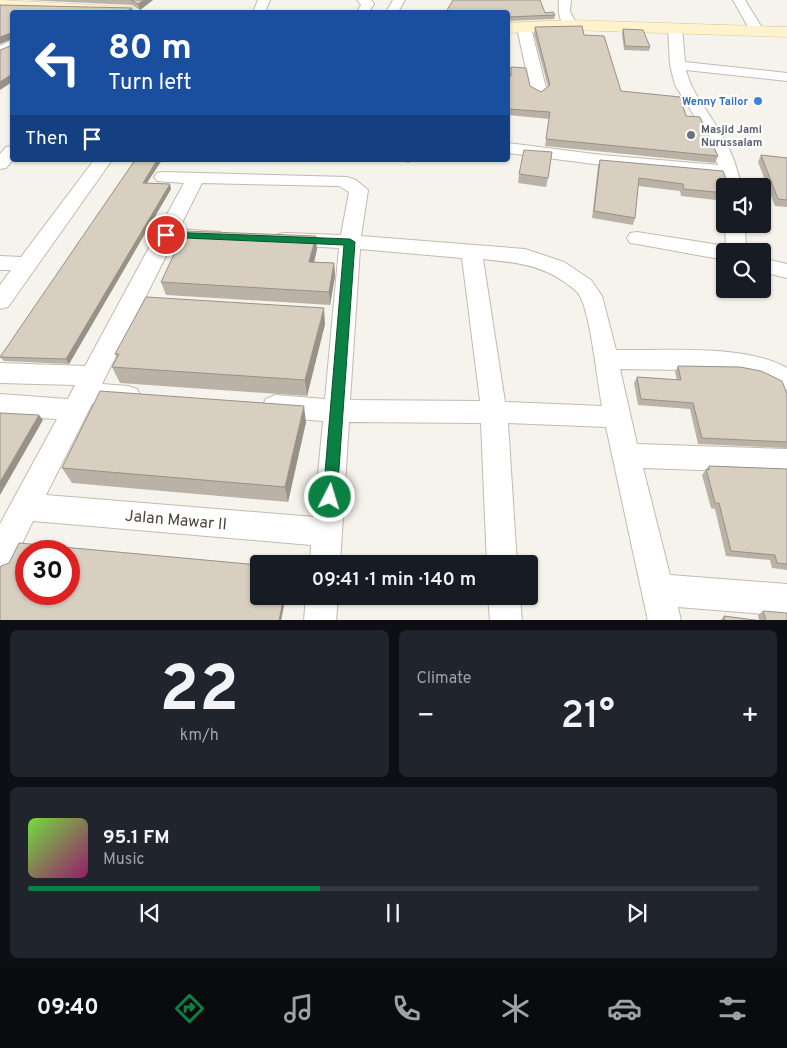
<!DOCTYPE html>
<meta charset="utf-8">
<style>
:root{--surface:#171b24;--page:#20242c;--text:#f1f3f6;--muted:#9ea1a6;--line:#363941;--accent:#0b8043}
body{margin:0;font-family:Overpass,sans-serif;background:var(--page);color:var(--text);height:100vh;display:flex;flex-direction:column;font-size:19px;white-space:nowrap}
*{box-sizing:border-box;margin:0}
p{font-size:16px;color:var(--muted)}
.icon{flex:none;width:28px;height:28px;fill:none;stroke:currentColor;stroke-width:2;stroke-linecap:round;stroke-linejoin:round}
.map{position:relative;height:620px;overflow:hidden}
.drawer{display:flex;flex-direction:column;gap:10px;padding:10px;background:#0d0f14;flex:1}
.drawer>*{flex:none}
.hud{position:absolute;left:10px;top:10px;width:500px;height:152px;border-radius:5px;box-shadow:0 1px 4px #0004;background:#1a4fa0;color:#fff;overflow:hidden}
.tools{position:absolute;left:716px;top:178px;display:grid;gap:10px}
.tools a{display:grid;place-items:center;width:55px;height:55px;border-radius:5px;background:var(--surface);box-shadow:0 1px 4px #0004;font-size:25px}
.speed{position:absolute;left:15px;top:540px;display:flex;gap:10px;font-size:25px;font-weight:700;text-align:center}
.speed>*{display:grid;place-content:center;width:65px;height:65px;border-radius:50%;background:var(--surface);box-shadow:0 1px 4px #0004;line-height:1}
.speed .limit{border:8px solid #d22;background:#fff;color:#111}
.pin{position:absolute;display:grid;place-items:center;width:42px;height:42px;color:#fff;margin:-21px;border:2px solid #fff;border-radius:50%;box-shadow:0 1px 5px #0007}
.me{position:absolute;width:55px;margin:-28px;rotate:5deg;stroke-linejoin:round;filter:drop-shadow(0 0 4px #0008)}
.turn{display:flex;align-items:center;gap:18px;height:105px;padding:0 15px;font-size:22px}
.turn .icon{width:65px;height:65px;stroke-width:2.5}
.turn b{display:block;font-size:35px;line-height:42px}
.then{display:flex;align-items:center;height:48px;padding:0 15px;background:#0003;gap:10px;font-size:19px}
.big{font-size:38px;font-weight:600;line-height:1.1}
.drawer .widget{flex:1;display:flex;flex-direction:column;justify-content:center;gap:8px;min-width:0;padding:0 18px;border-radius:8px;background:var(--page)}
.drawer .dial{align-items:center;gap:0}
.dial b{font-size:65px;line-height:1}
.song{display:flex;align-items:center;gap:15px}
.cover{width:60px;height:60px;border-radius:8px;background:linear-gradient(135deg,hsl(100 70% 55%),hsl(320 70% 35%))}
.played{height:5px;border-radius:2px;background:linear-gradient(90deg,var(--accent) 40%,var(--line) 40%)}
.keys{display:flex;justify-content:space-around;direction:ltr}
.heat{display:flex;justify-content:space-between;align-items:center;font-size:28px;direction:ltr}
.drawer .tiles{flex:1;display:grid;gap:10px;grid-template-columns:1fr 1fr}
.widget:last-child{grid-column:span 2}
.trip{position:absolute;left:250px;top:555px;width:288px;height:50px;border-radius:5px;background:var(--surface);box-shadow:0 1px 4px #0004;font-weight:600;line-height:50px;text-align:center}
.tabs{display:flex;height:80px;justify-content:space-around;align-items:center;background:#090b0e;color:var(--muted)}
.tabs .icon{width:35px;height:35px}
.tabs .selected{color:var(--accent)}
.tabs b{font-size:22px;color:var(--text)}
.map>svg:first-child{display:block}
.lines{fill:none;stroke-linecap:round;stroke-linejoin:round}
.street-casing{stroke:#c2bbae;stroke-width:2}
.secondary-casing{stroke:#d6c79b;stroke-width:1}
.street{fill:#fff;fill-rule:evenodd}
.secondary{fill:#fff3cd;fill-rule:evenodd}
.wall{fill:#bab2a6}
.shaded-wall{fill:#979187}
.building{fill:#d8cfc1;stroke:#979187;fill-rule:evenodd}
.route{fill:#0b8043;stroke:#07532c}
.shop-dot{fill:#3f7fe0;stroke:#fff;stroke-width:2}
.worship-dot{fill:#6b7280;stroke:#fff;stroke-width:2}
.labels{text-anchor:middle;stroke-width:4.5;stroke-linejoin:round;paint-order:stroke}
.far-shop-label{font-size:11px;font-weight:bold;fill:#366cbe;stroke:#fff;text-anchor:end}
.far-worship-label{font-size:11px;font-weight:bold;fill:#5b616d;stroke:#fff;text-anchor:start}
.near-street-label{font-size:16px;fill:#4b4439;stroke:#fff}
</style>
<div class="map">
<svg width="787" height="621" viewBox="0 0 787 621">
<rect width="100%" height="100%" fill="#f6f3ec"/>
<g class="lines">
<g class="street-casing">
<g id="street">
<path d="M258,0H270L265,12H253Z"/>
<path d="M357,0H371L374,4L369,12H357L361,5Z"/>
<path d="M393,0H405L398,12H386Z"/>
<path d="M559,0H571L570,11L577,25L575,28L570,29C559,26 558,10 559,0Z"/>
<path d="M733,0H745L764,31L762,34H752Z"/>
<path d="M524,24L531,28L547,92L539,97L531,92L517,28Z"/>
<path d="M675,24L682,28L685,62L787,73V81L686,70C691,90 703,105 714,122C727,141 737,164 741,186H725V189L721,176L602,165L508,153V143L602,155L718,165L702,128L675,85L670,65L668,28Z"/>
<path d="M12,40V50L0,56V46Z"/>
<path d="M12,146L13,160L6,168L0,169V154L6,147Z"/>
<path d="M94,160H112L8,307L0,309V285L11,270H0V256L21,257Z"/>
<path d="M163,172L347,177L356,180L368,190L361,236L525,249L564,262L591,280L602,296L616,350C666,351 745,344 787,368V390L758,375L746,371L620,369L637,444L787,449V473L643,468L670,575L787,584V616L678,607L681,621H648L606,427L508,423L517,564H487L481,423L349,422L340,564H310L311,545L33,521L11,566L0,570V524L57,419L0,416V394L68,399L75,385L0,383V363L85,366L184,183L157,181L154,177L157,173ZM202,183L339,186L349,192L341,235L285,233L278,234L275,239L278,244L285,245L339,248L325,399L275,395L266,399L262,406L266,413L275,417L323,421L314,517L46,495L92,404L128,406L137,403L141,396L137,389L128,386L102,384L173,242L213,243L220,242L223,237L220,232L179,229ZM360,249L462,258L480,401L350,400ZM483,259C512,262 538,264 563,281C569,286 576,289 580,296C591,317 597,380 602,406L505,402Z"/>
<path d="M725,224H745L746,251H725V260L637,244L630,243L627,238L630,233L637,232L726,246Z"/>
<path d="M762,258L787,264V278L762,272Z"/>
<path d="M306,596H338L336,621H304Z"/>
<path d="M488,596H520L522,621H490Z"/>
</g>
</g>
<g class="secondary-casing">
<g id="secondary">
<path d="M0,0L132,7L140,12H65L0,9Z"/>
<path d="M570,20L787,27V37L570,30L508,33V23Z"/>
</g>
</g>
<use href="#street" class="street"/>
<use href="#secondary" class="secondary"/>
</g>
<g class="wall">
<path d="M27,0H153L140,10L132,5Z"/>
<path d="M508,12L545,13L555,15L554,19L508,21Z"/>
<path d="M535,27L584,35L621,91L686,116L718,156L715,163L545,146L549,119L508,115V76H510L511,67L530,86L541,92L548,87L534,34Z"/>
<path d="M623,29L650,47L649,51L624,50L622,34Z"/>
<path d="M761,155L787,158V207L775,206L758,162Z"/>
<path d="M162,160L147,183L171,189L69,364L4,361L0,357Z"/>
<path d="M397,160H411L409,163Z"/>
<path d="M600,160L725,186V201L681,196L680,191L638,186L635,218L633,225L592,218L598,166Z"/>
<path d="M519,174L548,178L546,187L518,183Z"/>
<path d="M317,249L314,262L334,263L335,276L330,305L166,295L161,282Z"/>
<path d="M325,324L307,396L120,383L112,367L117,358L115,354Z"/>
<path d="M678,366L787,394V448L698,444L690,409L638,405L634,383L637,377L677,380L675,372Z"/>
<path d="M306,422L288,502L72,483L62,468Z"/>
<path d="M709,466L787,469V570L772,568L770,560L726,556L715,509L711,508L702,475Z"/>
<path d="M763,611L787,621H720L724,616L759,620L758,615Z"/>
</g>
<g class="shaded-wall">
<path d="M144,0H153L140,10L138,4Z"/>
<path d="M132,8L134,12H126Z"/>
<path d="M11,33L12,39L0,44V37Z"/>
<path d="M12,68V82L0,90V82L10,70Z"/>
<path d="M157,160H162L144,187L143,183Z"/>
<path d="M170,184L171,189L69,364L66,359Z"/>
<path d="M316,236L317,249L311,276L309,262Z"/>
<path d="M334,263L335,276L330,305L329,292Z"/>
<path d="M324,308L325,324L307,396L305,380Z"/>
<path d="M304,406L306,422L288,502L285,487Z"/>
<path d="M39,415L43,420L0,495V482Z"/>
<path d="M284,596H286L281,621H279Z"/>
</g>
<g class="building">
<path d="M131,0H144L138,4Z"/>
<path d="M453,0H540L545,13L553,12L555,15L508,17V12H446Z"/>
<path d="M0,5L132,8L126,12H12V68L10,70H12V74L0,82V50L10,46L11,33L0,37Z"/>
<path d="M582,26L584,35L604,36L621,91L680,97L686,116L700,117L718,156L546,139L550,112L508,109V76H511V67L526,68L530,86L541,92L550,85L535,27Z"/>
<path d="M623,29L643,30L650,47L625,46Z"/>
<path d="M524,150L552,152L548,178L519,174Z"/>
<path d="M761,155L787,158V200L778,199Z"/>
<path d="M135,160H157L143,183L170,184L66,359L0,357Z"/>
<path d="M600,160L723,171L729,186H725V193L684,189L683,184L639,178L635,218L594,211Z"/>
<path d="M185,231L316,236L309,262L334,263L329,292L161,282Z"/>
<path d="M146,297L324,308L305,380L112,367L119,354H115Z"/>
<path d="M678,366L740,367L761,371L782,381L787,394V442L702,438L693,403L641,399L637,377L681,380Z"/>
<path d="M100,391L304,406L285,487L62,468Z"/>
<path d="M0,413L39,415L0,482Z"/>
<path d="M709,466L787,469V564L777,563L775,555L731,551L719,503H715L706,469L709,470Z"/>
<path d="M19,543L259,565V596H284L279,621H0V568L1,566L9,563ZM26,551H69V594H26Z"/>
<path d="M763,611L787,613V621H766Z"/>
<path d="M724,616L761,621H725Z"/>
</g>
<path class="route" d="M166,232L350,239L355,242L337,497L335,502L330,504L325,502L323,497L344,245L163,237V233Z"/>
<circle class="shop-dot" cx="758" cy="101" r="5"/>
<circle class="worship-dot" cx="691" cy="135" r="5"/>
<g class="labels">
<g class="far-shop-label">
<text x="748" y="105">Wenny Tailor</text>
</g>
<g class="far-worship-label">
<text x="701" y="133">Masjid Jami<tspan x="701" dy="13">Nurussalam</tspan></text>
</g>
<g class="near-street-label">
<text transform="translate(176 519) rotate(5)" y="6">Jalan Mawar II</text>
</g>
</g>
</svg>
<div class="tools">
<a><svg class="icon" aria-label="sound" viewBox="0 0 24 24"><path d="M4 9h4l5-4v14l-5-4H4zM17 9q2 3 0 6"/></svg></a>
<a><svg class="icon" aria-label="search" viewBox="0 0 24 24"><circle cx="10" cy="10" r="6"/><path d="M15 15l6 6"/></svg></a>
</div>
<div class="speed"><div class="limit">30</div></div>
<div class="pin" style="left:166px;top:235px;background:#d93025"><svg class="icon" aria-label="arrive" viewBox="0 0 24 24"><path d="M6 21V4h12l-3 4 3 4H6"/></svg></div>
<svg class="me" style="left:330px;top:497px" viewBox="-20 -20 40 40"><circle r="17" fill="#0b8043" stroke="#fff" stroke-width="3"/><path d="M0-11L8 9 0 5-8 9z" fill="#fff"/></svg>
<div class="trip">09:41 · 1 min · 140 m</div>
<div class="hud">
<div class="turn"><svg class="icon" aria-label="left" viewBox="0 0 24 24"><path d="M17 20v-9H6M10 6l-5 5 5 5"/></svg><div><b>80 m</b>Turn left</div></div>
<div class="then">Then<svg class="icon" aria-label="arrive" viewBox="0 0 24 24"><path d="M6 21V4h12l-3 4 3 4H6"/></svg></div>
</div>
</div>
<section class="drawer">
<div class="tiles">
<div class="widget dial"><b>22</b><p>km/h</p></div>
<div class="widget"><p>Climate</p>
<div class="heat"><a>−</a><b class="big">21°</b><a>+</a></div>
</div>
<div class="widget">
<div class="song"><i class="cover"></i><div><b>95.1 FM</b><p>Music</p></div></div>
<div class="played"></div>
<div class="keys"><svg class="icon" aria-label="previous" viewBox="0 0 24 24"><path d="M18 5L8 12l10 7zM5 5v14"/></svg><svg class="icon" aria-label="pause" viewBox="0 0 24 24"><path d="M8 5v14M16 5v14"/></svg><svg class="icon" aria-label="next" viewBox="0 0 24 24"><path d="M6 5l10 7-10 7zM19 5v14"/></svg></div>
</div>
</div>
</section>
<nav class="tabs">
<b>09:40</b>
<svg class="icon selected" aria-label="directions" viewBox="0 0 24 24"><path d="M12 3l9 9-9 9-9-9zM9 14v-3h6M13 9l2 2-2 2"/></svg>
<svg class="icon" aria-label="music" viewBox="0 0 24 24"><path d="M9 18V5l10-2v13"/><circle cx="6" cy="18" r="3"/><circle cx="16" cy="16" r="3"/></svg>
<svg class="icon" aria-label="phone" viewBox="0 0 24 24"><path d="M5 4h4l2 5-3 2q2 4 5 5l2-3 5 2v4C11 20 4 13 5 4z"/></svg>
<svg class="icon" aria-label="climate" viewBox="0 0 24 24"><path d="M12 3v18M4 7l16 10M4 17L20 7"/></svg>
<svg class="icon" aria-label="car" viewBox="0 0 24 24"><path d="M5 17H2v-5l4-1 3-4h7l3 4 3 1v5h-3M9 17h6M6 11h13"/><circle cx="7" cy="17" r="2"/><circle cx="17" cy="17" r="2"/></svg>
<svg class="icon" aria-label="filters" viewBox="0 0 24 24"><path d="M4 7h16M4 17h16"/><circle cx="9" cy="7" r="2"/><circle cx="15" cy="17" r="2"/></svg>
</nav>
